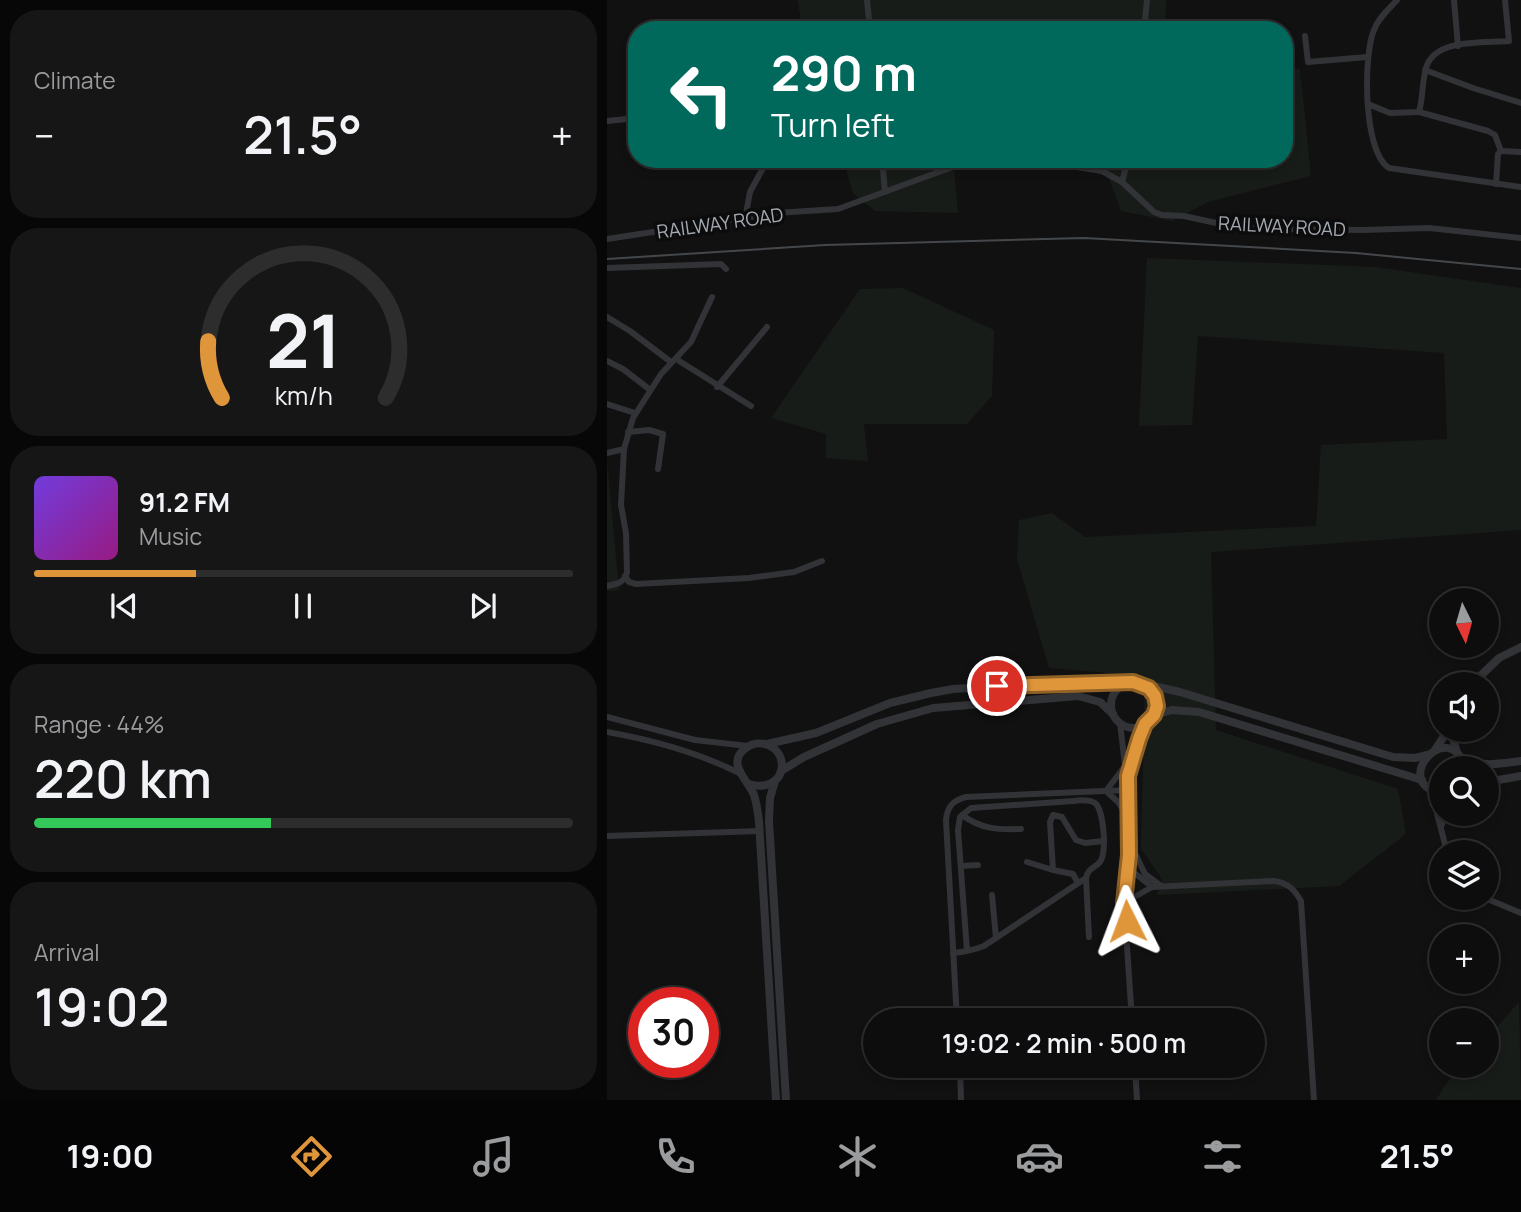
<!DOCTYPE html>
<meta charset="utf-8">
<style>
:root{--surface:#0d0d0e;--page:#161617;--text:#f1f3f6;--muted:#9a9c9e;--line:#2d2d2e;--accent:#df963b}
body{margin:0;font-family:Manrope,sans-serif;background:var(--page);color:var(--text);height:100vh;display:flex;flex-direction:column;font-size:26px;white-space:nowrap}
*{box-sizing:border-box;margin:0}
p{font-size:23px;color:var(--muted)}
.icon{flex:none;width:38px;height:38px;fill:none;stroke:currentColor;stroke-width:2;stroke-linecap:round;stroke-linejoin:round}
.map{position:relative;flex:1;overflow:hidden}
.side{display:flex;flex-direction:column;gap:10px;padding:10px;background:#070708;width:607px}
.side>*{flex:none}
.top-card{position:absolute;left:21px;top:21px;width:665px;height:147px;border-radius:28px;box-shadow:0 4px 10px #0003,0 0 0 2px var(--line);background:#00695c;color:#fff;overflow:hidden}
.needle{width:46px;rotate:175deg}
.tools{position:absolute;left:822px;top:588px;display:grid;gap:14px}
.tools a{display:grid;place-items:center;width:70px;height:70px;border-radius:50%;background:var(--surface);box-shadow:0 4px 10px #0003,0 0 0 2px var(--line);font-size:35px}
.speed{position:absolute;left:21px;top:987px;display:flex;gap:14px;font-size:35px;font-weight:700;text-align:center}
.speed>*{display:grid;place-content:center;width:91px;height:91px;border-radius:50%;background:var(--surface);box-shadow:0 4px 10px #0003,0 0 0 2px var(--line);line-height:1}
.speed .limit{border:10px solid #d22;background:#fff;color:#111}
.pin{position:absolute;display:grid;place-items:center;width:60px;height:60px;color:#fff;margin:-30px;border:4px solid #fff;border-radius:50%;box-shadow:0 2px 7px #0007}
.me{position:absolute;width:77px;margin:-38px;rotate:357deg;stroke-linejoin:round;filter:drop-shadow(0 0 5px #0008)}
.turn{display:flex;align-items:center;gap:24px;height:147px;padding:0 28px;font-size:32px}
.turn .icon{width:91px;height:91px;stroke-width:2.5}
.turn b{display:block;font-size:49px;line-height:60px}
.big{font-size:52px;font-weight:600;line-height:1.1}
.side .tile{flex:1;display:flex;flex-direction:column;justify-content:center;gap:10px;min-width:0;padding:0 24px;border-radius:28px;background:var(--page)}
.side .dial{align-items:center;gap:0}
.dial svg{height:182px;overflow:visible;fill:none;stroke:var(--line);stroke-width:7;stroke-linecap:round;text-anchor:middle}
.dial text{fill:var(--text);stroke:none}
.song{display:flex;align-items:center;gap:21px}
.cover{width:84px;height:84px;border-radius:10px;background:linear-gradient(135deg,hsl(260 70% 55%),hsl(310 70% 35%))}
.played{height:7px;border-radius:4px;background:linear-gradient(90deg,var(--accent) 30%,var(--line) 30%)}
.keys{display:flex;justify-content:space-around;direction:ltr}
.heat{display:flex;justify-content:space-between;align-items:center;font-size:38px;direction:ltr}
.charge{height:10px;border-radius:5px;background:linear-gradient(90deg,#34c759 44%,var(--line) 0)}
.trip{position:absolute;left:256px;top:1008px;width:402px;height:70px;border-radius:35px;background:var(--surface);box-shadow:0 4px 10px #0003,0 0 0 2px var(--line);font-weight:600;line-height:70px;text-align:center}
.menu{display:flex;height:112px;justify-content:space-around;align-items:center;background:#050506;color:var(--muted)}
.menu .icon{width:49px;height:49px}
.menu .on{color:var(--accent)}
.menu b{font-size:32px;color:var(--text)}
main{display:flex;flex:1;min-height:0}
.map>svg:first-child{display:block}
.green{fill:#181c18}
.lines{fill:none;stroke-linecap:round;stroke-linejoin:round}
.minor{stroke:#323337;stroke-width:6}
.tertiary{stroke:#323337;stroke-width:8}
.tram{stroke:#45484b;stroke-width:2}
.route-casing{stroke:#916226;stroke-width:18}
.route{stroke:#df963b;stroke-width:12}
.labels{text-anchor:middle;stroke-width:7;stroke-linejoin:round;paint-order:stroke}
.street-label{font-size:19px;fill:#a3a9b1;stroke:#0c0c0d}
</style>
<main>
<section class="side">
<div class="tile"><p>Climate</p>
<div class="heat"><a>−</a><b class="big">21.5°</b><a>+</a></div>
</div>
<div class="tile dial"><svg viewBox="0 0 100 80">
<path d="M14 69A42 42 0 1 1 86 69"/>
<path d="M14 69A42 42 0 0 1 8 44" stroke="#df963b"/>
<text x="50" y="56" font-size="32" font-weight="700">21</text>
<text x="50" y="72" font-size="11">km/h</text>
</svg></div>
<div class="tile">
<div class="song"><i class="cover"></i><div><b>91.2 FM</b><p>Music</p></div></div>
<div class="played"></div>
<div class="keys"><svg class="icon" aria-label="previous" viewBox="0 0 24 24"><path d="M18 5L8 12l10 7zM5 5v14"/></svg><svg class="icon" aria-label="pause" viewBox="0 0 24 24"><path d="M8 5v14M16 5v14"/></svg><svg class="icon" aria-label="next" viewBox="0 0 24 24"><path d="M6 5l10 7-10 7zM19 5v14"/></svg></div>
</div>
<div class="tile"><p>Range · 44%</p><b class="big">220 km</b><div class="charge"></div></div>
<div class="tile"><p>Arrival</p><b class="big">19:02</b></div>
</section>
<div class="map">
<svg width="914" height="1100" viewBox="0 0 914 1100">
<rect width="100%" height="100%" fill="#111112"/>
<g class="green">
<path d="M191,0H559L558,30H195Z"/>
<path d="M677,69H693L704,176L601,202L565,221L514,211L497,165L435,159H677Z"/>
<path d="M236,159H346L351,213L268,211L246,193Z"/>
<path d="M540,258L768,267L914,288V530L604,552L609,730L791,789L799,834L732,886L550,895L555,879L534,849L538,676L442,668L410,559L412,520L445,513L478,537L709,526L714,445L840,439L837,353L591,336L585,425L532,426Z"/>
<path d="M296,288L387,330L385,396L360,424H257L261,461L219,458V434L164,418L253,289Z"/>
<path d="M0,460L12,590L0,591Z"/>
<path d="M912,1002L914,1100H829L839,1084L855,1066H880V1038Z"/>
</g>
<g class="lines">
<g class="minor">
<path d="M260,0L263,30"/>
<path d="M790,0C782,9 771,18 767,30C756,56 756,152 782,168L914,187"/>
<path d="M847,0L851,46"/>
<path d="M537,30L540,0"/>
<path d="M698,36L701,62L760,57"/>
<path d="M818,70L866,88L914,103"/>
<path d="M761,104L783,113L812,112C816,98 815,82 819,68C827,38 877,43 902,41L898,0"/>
<path d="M812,112L881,131L888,135L894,151L891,154L889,184"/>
<path d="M0,121L30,118"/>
<path d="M894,151L914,152"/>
<path d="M275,159L278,192"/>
<path d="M515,182L521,159"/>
<path d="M138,219L143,192L161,159"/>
<path d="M0,239L169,213L231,209L359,162L444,163L495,171L515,182L547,212L555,215L577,216L614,224L653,229L755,230L822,228L914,238"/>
<path d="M0,268L114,264L119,269"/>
<path d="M0,317L23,331L64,362"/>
<path d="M69,359L144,406"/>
<path d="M0,361L16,369L42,389"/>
<path d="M110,387L160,327"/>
<path d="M0,404L28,413"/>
<path d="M21,432L42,430L56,434L51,469"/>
<path d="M0,453L17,449"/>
<path d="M18,576L22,582L29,584L142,578L187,572L215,561"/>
<path d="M0,586L12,583L17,579L20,573L19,533L14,505L17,449L26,418L54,374L84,342L105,297"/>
<path d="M0,717L88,740L141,746"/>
<path d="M513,723L521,790L522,855L519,872L517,903L525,1020"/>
<path d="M0,732C45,740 92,753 132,773"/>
<path d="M518,766L499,791L511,802L520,815"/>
<path d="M521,774L538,725"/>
<path d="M824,790L840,852"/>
<path d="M355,815C374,829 391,830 414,829"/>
<path d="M834,827L839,814"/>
<path d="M0,836L153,831"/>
<path d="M524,845L538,874L554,886"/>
<path d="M420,862L446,870L443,822L446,815L455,817L469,840L478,843L497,841"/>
<path d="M354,866L371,865"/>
<path d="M520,867L545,887"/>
<path d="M446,870L466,874L471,883"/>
<path d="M479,878L482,937"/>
<path d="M385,895L389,938"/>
<path d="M878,898L914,913"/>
<path d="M517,903L545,887L667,881C681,883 687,889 694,901L707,1100"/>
<path d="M346,953C357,952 367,950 377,946L479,878C481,868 488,868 493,862C500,852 497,810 488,803C481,799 473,800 466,801L364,808L353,817L351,830L360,951"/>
<path d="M350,1020L339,820C340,807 346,800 359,797L521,790"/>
<path d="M353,1066L354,1100"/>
<path d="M528,1066L530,1100"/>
</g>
<g class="tertiary">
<circle cx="527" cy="705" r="23"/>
<path d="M533,683L573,692L786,757L808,758L820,755"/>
<path d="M865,684L892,658L914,647"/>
<path d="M547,715L565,710L592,712L815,780"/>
<path d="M844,730L850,753"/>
<path d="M160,744L209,733L283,703L324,693L346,689L434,684L519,683"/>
<path d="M828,750L841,730"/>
<path d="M855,759C875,767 893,764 914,761"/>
<path d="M174,771L197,757L270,724L326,708L471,696L493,702L506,714"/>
<path d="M168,781L163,798L162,821L179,1100"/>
<path d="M880,782L914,776"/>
<path d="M142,784C157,789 174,783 175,766C175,747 154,737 139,748C118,763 141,780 147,795C150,804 151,813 152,822L169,1100"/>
<path d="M835,793C781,784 843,714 858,768"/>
</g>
<path class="tram" d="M0,259L218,245L477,238L749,253L914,269"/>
</g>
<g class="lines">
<g class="route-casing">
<path id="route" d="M390,686L526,682L542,688L548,696L550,706L547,715L538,724L532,739L521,776L522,855L517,903L520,921"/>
</g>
<use href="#route" class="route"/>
</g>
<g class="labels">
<g class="street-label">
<text transform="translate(113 223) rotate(-8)" y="7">RAILWAY ROAD</text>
<text transform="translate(675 226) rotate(3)" y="7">RAILWAY ROAD</text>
</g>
</g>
</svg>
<div class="tools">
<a><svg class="needle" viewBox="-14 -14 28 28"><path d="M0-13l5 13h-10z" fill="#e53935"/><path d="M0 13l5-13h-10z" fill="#9a9c9e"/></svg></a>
<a><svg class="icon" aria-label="sound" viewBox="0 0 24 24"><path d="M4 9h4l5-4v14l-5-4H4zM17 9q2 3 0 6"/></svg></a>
<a><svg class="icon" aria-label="search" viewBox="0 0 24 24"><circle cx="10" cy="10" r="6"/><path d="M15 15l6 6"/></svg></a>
<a><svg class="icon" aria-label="layers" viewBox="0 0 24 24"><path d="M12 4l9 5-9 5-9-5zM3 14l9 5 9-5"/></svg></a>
<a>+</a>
<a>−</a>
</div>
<div class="speed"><div class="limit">30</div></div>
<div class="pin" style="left:390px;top:686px;background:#d93025"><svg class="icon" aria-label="arrive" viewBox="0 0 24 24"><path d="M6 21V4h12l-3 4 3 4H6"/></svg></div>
<svg class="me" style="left:520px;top:921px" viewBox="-20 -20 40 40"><path d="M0-17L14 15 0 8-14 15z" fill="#df963b" stroke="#fff" stroke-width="4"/></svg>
<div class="trip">19:02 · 2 min · 500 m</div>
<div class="top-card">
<div class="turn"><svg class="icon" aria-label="left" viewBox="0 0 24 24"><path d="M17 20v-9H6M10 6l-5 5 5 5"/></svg><div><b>290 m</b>Turn left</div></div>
</div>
</div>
</main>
<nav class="menu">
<b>19:00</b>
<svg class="icon on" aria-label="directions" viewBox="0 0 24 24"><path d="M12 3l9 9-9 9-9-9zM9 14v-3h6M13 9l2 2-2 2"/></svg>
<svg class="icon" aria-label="music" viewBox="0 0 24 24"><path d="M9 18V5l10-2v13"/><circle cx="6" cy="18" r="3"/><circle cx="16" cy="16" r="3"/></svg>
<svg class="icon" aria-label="phone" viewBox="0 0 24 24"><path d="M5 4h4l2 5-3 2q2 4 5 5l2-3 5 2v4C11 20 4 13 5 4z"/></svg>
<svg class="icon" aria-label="climate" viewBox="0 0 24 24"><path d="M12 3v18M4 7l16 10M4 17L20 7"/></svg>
<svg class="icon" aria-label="car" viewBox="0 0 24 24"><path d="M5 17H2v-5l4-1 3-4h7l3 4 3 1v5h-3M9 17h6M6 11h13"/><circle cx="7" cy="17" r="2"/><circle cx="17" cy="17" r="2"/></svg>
<svg class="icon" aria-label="filters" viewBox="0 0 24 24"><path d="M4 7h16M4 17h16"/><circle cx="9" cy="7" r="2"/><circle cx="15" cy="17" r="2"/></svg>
<b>21.5°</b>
</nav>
